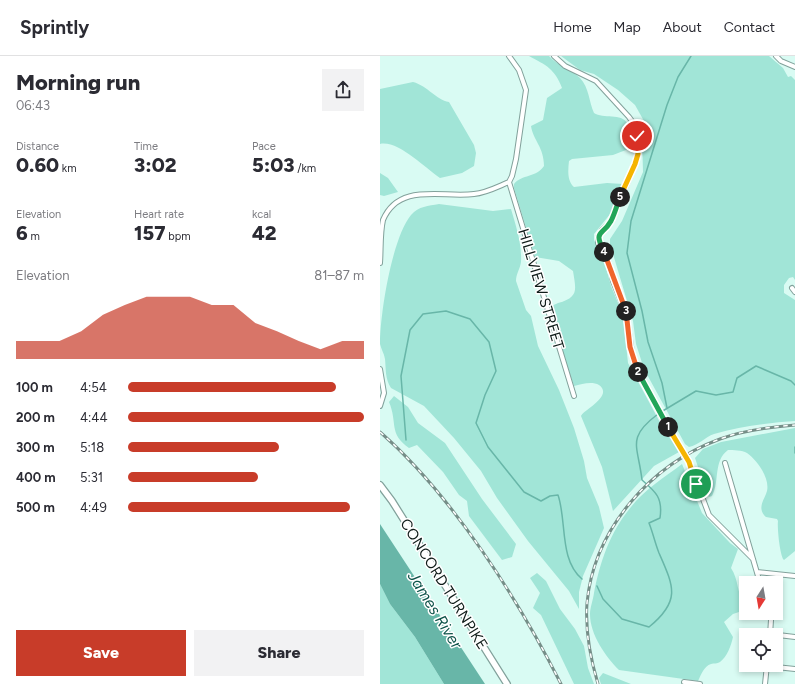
<!DOCTYPE html>
<meta charset="utf-8">
<style>
body{margin:0;font-family:Figtree,sans-serif;background:#f2f2f3;color:#2b2b33;height:100vh;display:flex;flex-direction:column;font-size:15px;white-space:nowrap}
*{box-sizing:border-box;margin:0}
p{font-size:13px;color:#7c7c81}
.icon{flex:none;width:22px;height:22px;fill:none;stroke:currentColor;stroke-width:2;stroke-linecap:round;stroke-linejoin:round}
.map{position:relative;flex:1;overflow:hidden}
.panel{display:flex;flex-direction:column;background:#fff;width:380px}
.panel>*{flex:none}
.needle{width:26px;rotate:191deg}
.buttons{position:absolute;left:359px;top:520px;display:grid;gap:8px}
.buttons a{display:grid;place-items:center;width:44px;height:44px;border-radius:0px;background:#fff;box-shadow:0 2px 6px #0003;font-size:20px}
.pin{position:absolute;display:grid;place-items:center;width:34px;height:34px;color:#fff;margin:-17px;border:2px solid #fff;border-radius:50%;box-shadow:0 1px 4px #0007}
.km{position:absolute;width:20px;height:20px;margin:-10px;border-radius:50%;background:#222;color:#fff;font-size:11px;line-height:20px;text-align:center}
.round{display:grid;place-items:center;flex:none;width:42px;height:42px;border-radius:0px;background:#f2f2f3}
.overview{display:flex;align-items:center;justify-content:space-between;height:68px;padding:0 16px}
h1{font-size:22px;font-weight:800;line-height:30px}
.stats{display:grid;grid-template-columns:repeat(3,1fr);gap:6px;height:68px;padding:4px 16px}
.stats div{display:grid;align-content:center}
.stats b{font-size:20px;font-weight:800}
.stats small{font-size:11px;font-weight:400}
.stats p{font-size:11px}
.chart{height:112px;padding:8px 16px}
.chart p{display:flex;justify-content:space-between}
.chart svg{width:100%;height:72px;margin-top:4px;fill:#c83c29;opacity:.7}
.action{display:flex;gap:8px;margin-top:auto;padding:8px 16px}
.action a{flex:1;height:46px;border-radius:0px;background:#c83c29;color:#fff;font-size:16px;font-weight:800;line-height:46px;text-align:center}
.action a+a{background:#f2f2f3;color:#2b2b33}
ul{padding:0 16px;list-style:none;font-size:13px}
li{display:grid;grid-template-columns:64px 48px 1fr;align-items:center;height:30px}
li i{height:10px;border-radius:5px;background:#c83c29}
header{display:flex;align-items:center;gap:24px;box-sizing:border-box;height:56px;padding:0 20px;background:#fff;border-bottom:1px solid #e1e1e2}
header strong{font-size:19px}
nav{display:flex;gap:22px;margin-inline-start:auto;font-size:14px}
main{display:flex;flex:1;min-height:0}
.map>svg:first-child{display:block}
.green{fill:#a1e5d7}
.water{fill:#68b6a8}
.lines{fill:none;stroke-linecap:round;stroke-linejoin:round}
.stream{stroke:#68b6a8;stroke-width:1.5}
.street-casing{stroke:#82a19b;stroke-width:6}
.secondary-casing{stroke:#82a19b;stroke-width:8}
.street{stroke:#fff;stroke-width:4}
.secondary{stroke:#fff;stroke-width:5.5}
.rail-casing{stroke:#768e88;stroke-width:3}
.rail{stroke:#fff;stroke-width:1.5;stroke-dasharray:4.5;stroke-linecap:butt}
.split-1-casing{stroke:#fff;stroke-width:8}
.split-2-casing{stroke:#fff;stroke-width:8}
.split-3-casing{stroke:#fff;stroke-width:8}
.split-4-casing{stroke:#fff;stroke-width:8}
.split-5-casing{stroke:#fff;stroke-width:8}
.split-6-casing{stroke:#fff;stroke-width:8}
.split-1{stroke:#f5b400;stroke-width:5}
.split-2{stroke:#22a559;stroke-width:5}
.split-3{stroke:#f0652b;stroke-width:5}
.split-4{stroke:#f0652b;stroke-width:5}
.split-5{stroke:#22a559;stroke-width:5}
.split-6{stroke:#f5b400;stroke-width:5}
.labels{text-anchor:middle;dominant-baseline:central;stroke-width:3;stroke-linejoin:round;paint-order:stroke}
.street-label{font-size:15px;fill:#0f1c19;stroke:#fff}
.water-label{font-size:16px;font-style:italic;fill:#0f544a;stroke:#fff}
</style>
<header>
<strong>Sprintly</strong>
<nav><a>Home</a><a>Map</a><a>About</a><a>Contact</a></nav>
</header>
<main>
<section class="panel">
<div class="overview"><div><h1>Morning run</h1><p>06:43</p></div><a class="round"><svg class="icon" aria-label="share" viewBox="0 0 24 24"><path d="M12 15V3M7 8l5-5 5 5M5 13v7h14v-7"/></svg></a></div>
<div class="stats">
<div><p>Distance</p><b>0.60<small> km</small></b></div>
<div><p>Time</p><b>3:02</b></div>
<div><p>Pace</p><b>5:03<small> /km</small></b></div>
</div>
<div class="stats">
<div><p>Elevation</p><b>6<small> m</small></b></div>
<div><p>Heart rate</p><b>157<small> bpm</small></b></div>
<div><p>kcal</p><b>42</b></div>
</div>
<div class="chart"><p><span>Elevation</span>81–87 m</p>
<svg viewBox="0 0 160 44" preserveAspectRatio="none"><path d="M0 44V33L10 33L20 33L30 27L40 17L50 11L60 6L70 6L80 6L90 11L100 11L110 22L120 27L130 33L140 38L150 33L160 33V44z"/></svg>
</div>
<ul>
<li><b>100 m</b>4:54<i style="width:88%"></i></li>
<li><b>200 m</b>4:44<i style="width:100%"></i></li>
<li><b>300 m</b>5:18<i style="width:64%"></i></li>
<li><b>400 m</b>5:31<i style="width:55%"></i></li>
<li><b>500 m</b>4:49<i style="width:94%"></i></li>
</ul>
<div class="action"><a>Save</a><a>Share</a></div>
</section>
<div class="map">
<svg width="415" height="628" viewBox="0 0 415 628">
<rect width="100%" height="100%" fill="#d9fbf3"/>
<path class="green" d="M 149,0 L 169,0 C 178,10 191,13 200,22 C 209,31 209,46 214,57 C 223,63 242,57 247,67 C 250,75 247,84 251,92 L 233,99 L 192,103 L 189,105 C 188,114 187,125 194,131 L 227,127 L 243,128 L 231,157 L 214,178 L 214,184 L 224,204 L 231,230 L 243,259 L 248,307 L 282,370 L 299,394 L 299,396 L 274,410 L 233,455 L 222,411 L 201,360 C 203,354 234,340 219,329 C 212,325 202,328 194,330 L 179,286 L 176,267 L 170,252 C 172,249 174,249 178,247 C 199,241 196,234 193,215 L 179,205 L 155,201 L 134,132 L 134,128 C 142,118 156,122 164,110 C 164,91 153,84 151,70 L 163,64 L 167,42 L 182,32 C 175,13 166,9 149,0 Z
M 181,0 L 389,0 L 403,12 L 408,21 L 411,20 L 415,24 L 415,224 L 413,221 L 409,222 L 404,229 L 404,237 L 415,244 L 415,365 C 388,367 360,370 334,378 C 325,381 319,389 309,391 L 305,388 L 264,313 L 256,288 L 253,265 L 230,188 L 230,183 L 242,165 L 263,116 L 262,82 L 264,65 L 255,49 L 238,34 L 214,18 L 200,14 Z
M 33,26 C 48,30 56,44 69,46 L 94,89 L 96,97 L 94,110 L 82,117 L 60,122 C 45,112 18,84 0,88 L 0,33 Z
M 0,117 L 8,122 L 18,136 L 4,140 L 0,139 Z
M 59,148 L 113,155 L 131,153 C 136,170 142,188 141,206 C 140,213 136,218 136,225 L 146,254 L 151,260 L 158,290 L 179,334 L 194,372 L 204,405 L 207,422 L 219,451 L 224,472 L 203,520 L 199,536 L 199,553 L 189,535 L 148,485 L 117,442 L 101,415 L 74,382 L 44,350 L 11,332 C 5,323 6,313 5,303 C 4,297 1,293 0,288 C 0,258 12,182 31,159 C 39,150 48,150 59,148 Z
M 14,340 L 28,351 L 38,367 L 65,387 L 102,443 L 136,488 L 132,501 L 122,504 L 89,460 L 87,445 L 79,439 L 63,416 L 37,389 L 29,392 C 8,377 18,367 9,346 Z
M 415,372 L 415,495 L 404,504 C 400,501 397,471 398,465 L 397,463 L 386,461 C 376,452 385,443 387,435 C 390,422 377,404 367,397 C 362,394 353,394 348,394 C 333,405 340,425 332,440 L 329,441 L 326,435 L 315,402 L 323,393 L 341,386 Z
M 302,408 L 322,457 L 350,487 L 358,493 L 351,512 C 359,524 356,535 365,550 L 362,555 L 353,558 L 344,566 L 353,581 C 351,590 347,601 340,606 C 337,608 334,607 331,608 C 324,610 321,619 318,625 L 239,614 C 226,601 210,579 210,558 C 210,552 213,544 214,537 C 220,506 230,476 251,451 C 264,434 285,421 302,408 Z
M 157,517 L 166,525 L 180,553 L 195,573 L 204,590 L 208,612 L 214,628 L 194,628 L 161,559 L 153,552 L 160,537 L 150,522 Z
M 0,528 L 10,548 L 35,581 L 64,628 L 0,628 Z
M 223,617 L 251,628 L 221,628 L 219,622 Z"/>
<path class="water" d="M 0,468 L 105,628 L 64,628 L 35,581 L 10,548 L 0,528 Z"/>
<g class="lines">
<path class="stream" d="M 287,352 L 282,327 L 268,286 L 262,255 L 247,197 L 251,165 L 287,49 L 298,21 L 311,0
M 281,356 L 316,335 L 336,339 L 353,336 L 357,322 L 376,310 L 411,325 L 415,329
M 26,384 L 21,320 L 30,274 L 43,258 L 66,255 L 90,263 L 109,286 L 116,315 L 105,339 L 96,367 L 108,391 L 144,436 L 161,445 L 170,440 L 178,439 C 187,465 179,504 202,523
M 415,391 L 415,397
M 217,530 L 223,543 L 242,563 L 269,571 C 301,545 294,531 279,497 C 275,487 273,477 269,467 L 280,462 C 283,442 276,436 262,424 C 258,389 246,382 278,358"/>
<defs>
<path id="street" d="M 174,0 L 185,10 L 216,25 L 249,61 L 254,68 L 257,80 L 258,98 L 255,108 L 231,166 L 222,174 L 218,181 L 218,187 L 229,207 L 233,225 L 246,257 L 253,303 L 281,360 L 309,406 L 329,459 L 373,503
M 396,0 L 401,5 L 415,11
M 129,126 L 194,340
M 129,126 L 132,120 L 136,103 L 146,34 L 139,14 L 129,0
M 0,207 C 1,194 0,177 3,164 C 19,126 62,142 94,138 C 106,137 117,131 129,126
M 412,232 L 415,236
M 0,313 L 4,337 L 0,350
M 345,407 L 380,527
M 377,516 L 415,520
M 389,557 L 391,564 L 390,579
M 390,578 L 415,581
M 387,610 L 415,613
M 304,626 L 320,628
M 385,628 L 387,609"/>
<path id="secondary" d="M 0,429 L 12,445 L 127,628"/>
</defs>
<use href="#street" class="street-casing"/>
<use href="#secondary" class="secondary-casing"/>
<use href="#street" class="street"/>
<use href="#secondary" class="secondary"/>
<defs>
<path id="rail" d="M 0,376 C 72,439 138,543 181,628
M 218,628 C 210,601 205,575 207,547 C 214,472 272,408 340,383 C 364,374 390,371 415,369"/>
</defs>
<use href="#rail" class="rail-casing"/>
<use href="#rail" class="rail"/>
</g>
<g class="lines">
<defs>
<path id="split-1" d="M 288,371 L 309,406 L 316,428"/>
<path id="split-2" d="M 258,316 L 288,371"/>
<path id="split-3" d="M 246,255 L 250,291 L 258,316"/>
<path id="split-4" d="M 224,196 L 246,255"/>
<path id="split-5" d="M 224,196 C 213,173 222,181 231,165 C 235,157 237,149 240,141"/>
<path id="split-6" d="M 240,141 L 255,108 L 258,98 L 257,80"/>
</defs>
<use href="#split-1" class="split-1-casing"/>
<use href="#split-2" class="split-2-casing"/>
<use href="#split-3" class="split-3-casing"/>
<use href="#split-4" class="split-4-casing"/>
<use href="#split-5" class="split-5-casing"/>
<use href="#split-6" class="split-6-casing"/>
<use href="#split-1" class="split-1"/>
<use href="#split-2" class="split-2"/>
<use href="#split-3" class="split-3"/>
<use href="#split-4" class="split-4"/>
<use href="#split-5" class="split-5"/>
<use href="#split-6" class="split-6"/>
</g>
<g class="labels">
<g class="street-label">
<text transform="translate(161 233) rotate(73)">HILLVIEW STREET</text>
<text transform="translate(64 528) rotate(58)">CONCORD TURNPIKE</text>
</g>
<g class="water-label">
<text transform="translate(55 554) rotate(58)">James River</text>
</g>
</g>
</svg>
<div class="buttons">
<a><svg class="needle" viewBox="-14 -14 28 28"><path d="M0-13l5 13h-10z" fill="#e53935"/><path d="M0 13l5-13h-10z" fill="#7c7c81"/></svg></a>
<a><svg class="icon" aria-label="locate" viewBox="0 0 24 24"><circle cx="12" cy="12" r="6"/><path d="M12 2v4M12 18v4M2 12h4M18 12h4"/></svg></a>
</div>
<div class="pin" style="left:316px;top:428px;background:#1e9e55"><svg class="icon" aria-label="arrive" viewBox="0 0 24 24"><path d="M6 21V4h12l-3 4 3 4H6"/></svg></div>
<div class="pin" style="left:257px;top:80px;background:#d93025"><svg class="icon" aria-label="check" viewBox="0 0 24 24"><path d="M5 12l5 5 9-10"/></svg></div>
<b class="km" style="left:288px;top:371px">1</b>
<b class="km" style="left:258px;top:316px">2</b>
<b class="km" style="left:246px;top:255px">3</b>
<b class="km" style="left:224px;top:196px">4</b>
<b class="km" style="left:240px;top:141px">5</b>
</div>
</main>
